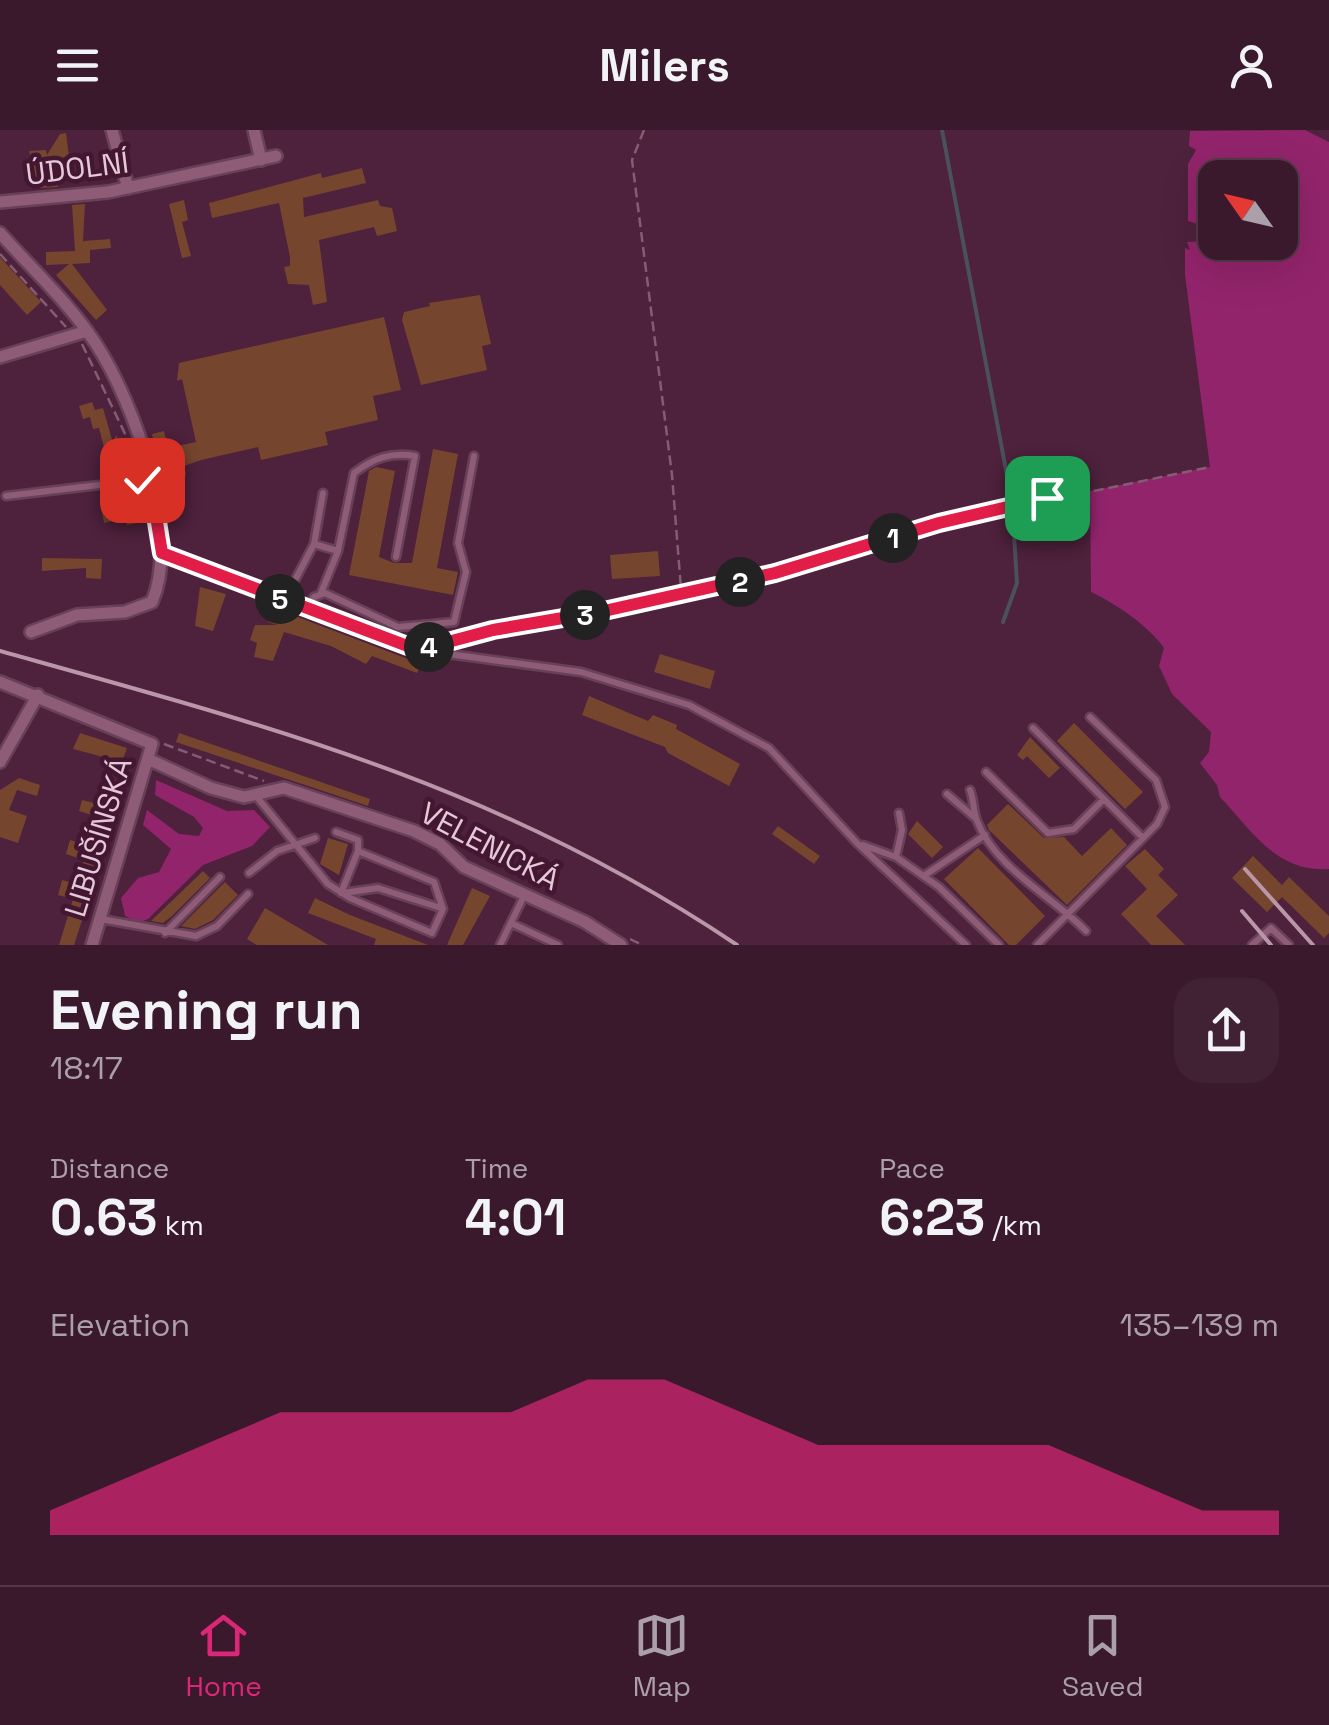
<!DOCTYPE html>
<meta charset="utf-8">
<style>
body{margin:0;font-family:"Space Grotesk",sans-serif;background:#412235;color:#f1f3f6;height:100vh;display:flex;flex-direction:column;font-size:38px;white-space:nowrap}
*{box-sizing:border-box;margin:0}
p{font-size:32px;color:#aba0aa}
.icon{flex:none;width:55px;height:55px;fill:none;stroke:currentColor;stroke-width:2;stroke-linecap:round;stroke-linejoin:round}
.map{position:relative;height:815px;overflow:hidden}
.sheet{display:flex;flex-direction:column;background:#3a192d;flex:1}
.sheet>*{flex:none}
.needle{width:65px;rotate:304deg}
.fabs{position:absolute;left:1198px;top:30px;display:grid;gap:20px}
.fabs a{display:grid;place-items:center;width:100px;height:100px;border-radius:20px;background:#3a192d;box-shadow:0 10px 40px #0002,0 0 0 2px #543849;font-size:50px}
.pin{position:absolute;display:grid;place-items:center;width:85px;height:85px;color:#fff;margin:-42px;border-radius:20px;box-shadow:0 5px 15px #0006}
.km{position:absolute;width:50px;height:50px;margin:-25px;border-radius:50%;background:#222;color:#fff;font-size:28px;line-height:50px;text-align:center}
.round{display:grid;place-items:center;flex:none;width:105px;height:105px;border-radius:30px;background:#412235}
.head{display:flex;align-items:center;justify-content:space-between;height:170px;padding:0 50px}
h1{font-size:55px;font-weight:600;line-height:75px}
.stats{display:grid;grid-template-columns:repeat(3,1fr);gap:15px;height:170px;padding:10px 50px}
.stats div{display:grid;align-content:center}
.stats b{font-size:50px;font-weight:600}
.stats small{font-size:28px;font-weight:400}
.stats p{font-size:28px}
.chart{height:280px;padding:20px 50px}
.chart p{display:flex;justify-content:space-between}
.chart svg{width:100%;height:180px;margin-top:10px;fill:#db2777;opacity:.7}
header{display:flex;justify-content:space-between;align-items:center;height:130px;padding:0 50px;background:#3a192d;font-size:45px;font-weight:600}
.dock{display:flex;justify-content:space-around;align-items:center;height:140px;border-top:2px solid #543849;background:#3a192d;font-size:28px;color:#aba0aa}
.dock a{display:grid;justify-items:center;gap:5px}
.dock .active{color:#db2777}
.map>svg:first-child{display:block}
.green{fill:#92246b;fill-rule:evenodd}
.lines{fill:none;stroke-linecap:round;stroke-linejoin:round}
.stream{stroke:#49515b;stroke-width:4}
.building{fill:#76452e}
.lane-casing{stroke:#684159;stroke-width:11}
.street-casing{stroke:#684159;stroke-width:16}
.path{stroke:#845d74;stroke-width:2.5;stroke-dasharray:10 5;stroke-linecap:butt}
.lane{stroke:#8f5c78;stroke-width:6}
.street{stroke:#8f5c78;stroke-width:11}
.rail{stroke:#b997a9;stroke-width:4}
.route-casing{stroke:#fff;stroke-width:20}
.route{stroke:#e11d48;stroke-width:12}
.labels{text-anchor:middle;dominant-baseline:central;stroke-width:9;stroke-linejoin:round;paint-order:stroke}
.street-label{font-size:30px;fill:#e6c9d8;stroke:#431731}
</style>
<header><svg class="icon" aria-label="menu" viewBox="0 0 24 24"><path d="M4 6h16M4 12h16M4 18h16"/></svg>Milers<svg class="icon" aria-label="person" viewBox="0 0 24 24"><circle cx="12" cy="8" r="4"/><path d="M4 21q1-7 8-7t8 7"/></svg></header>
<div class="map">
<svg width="1329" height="815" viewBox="0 0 1329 815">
<rect width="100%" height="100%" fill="#4e213c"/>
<path class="green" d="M 1305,0 L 1329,12 L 1329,739 C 1277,743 1253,702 1220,667 L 1217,655 L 1200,633 L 1209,622 L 1211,602 L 1172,564 L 1159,536 L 1164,518 C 1150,497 1115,473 1091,462 L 1090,361 L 1210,337 L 1185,145 L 1185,118 L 1190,120 L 1187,112 L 1207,111 L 1207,97 L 1188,91 L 1188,34 L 1196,20 L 1189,16 L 1190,1 ZM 1215,48 L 1280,48 L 1280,112 L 1215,112 Z
M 156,650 L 227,681 L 254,680 L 270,697 L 252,716 L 203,735 L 148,789 L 138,793 L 125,786 L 121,768 L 138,748 L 159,742 L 171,719 L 143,695 L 147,680 L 179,704 L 199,706 L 203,698 L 194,687 L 155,665 Z"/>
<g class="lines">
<path class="stream" d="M 942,0 L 1012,372 L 1017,453 L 1003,492"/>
</g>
<path class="building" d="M 66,3 L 69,27 L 57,28 L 58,57 L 39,58 L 29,21 L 46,20 L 47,25 L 60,4 Z
M 362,38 L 366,53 L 303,68 L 304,87 L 378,70 L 380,76 L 392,78 L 397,101 L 377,106 L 374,97 L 319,110 L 327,172 L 313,175 L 309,155 L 288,154 L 284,137 L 290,136 L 290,127 L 279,73 L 212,88 L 209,73 L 321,43 L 322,48 Z
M 184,70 L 188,90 L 182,92 L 191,126 L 182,128 L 169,74 Z
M 85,74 L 83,111 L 110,109 L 111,118 L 90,120 L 90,133 L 72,134 L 107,180 L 96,190 L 56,145 L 69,134 L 46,135 L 46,122 L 75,121 L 72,75 Z
M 0,127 L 41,172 L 27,185 L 0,155 Z
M 480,165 L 491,214 L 482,216 L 487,240 L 421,255 L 402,190 L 404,182 L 430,176 L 429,173 Z
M 384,187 L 401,260 L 373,266 L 378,290 L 325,302 L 328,315 L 261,330 L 258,317 L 201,330 L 184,336 L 186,345 L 167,349 L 166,340 L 160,342 L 152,304 L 164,301 L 168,318 L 196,312 L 182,249 L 177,251 L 179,233 Z
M 92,272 L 95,280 L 103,278 L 113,313 L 116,305 L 128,332 L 130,342 L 122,345 L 107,329 L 99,298 L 93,299 L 90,287 L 83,289 L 79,276 Z
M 433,319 L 458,324 L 437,438 L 458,442 L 453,465 L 349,445 L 369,341 L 376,337 L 395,341 L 379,427 L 394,433 L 412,433 Z
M 139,368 L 143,392 L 127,395 L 126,388 L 104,393 L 101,377 Z
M 658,421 L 660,446 L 612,449 L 610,425 Z
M 42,428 L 102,429 L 101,449 L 86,448 L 86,438 L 42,441 Z
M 200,457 L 226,464 L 213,501 L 195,496 Z
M 274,478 L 421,534 L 417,543 L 372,526 L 366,534 L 331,516 L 284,502 L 273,531 L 254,527 L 257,513 L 250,510 L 255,495 L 277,495 L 268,492 Z
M 660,524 L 715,541 L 710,559 L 654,542 Z
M 589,566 L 648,591 L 653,585 L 677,595 L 676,599 L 740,634 L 729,656 L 668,623 L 665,617 L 582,585 Z
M 1074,593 L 1143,662 L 1125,679 L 1057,611 Z
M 80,603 L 127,618 L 122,632 L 73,619 Z
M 179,603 L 370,669 L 368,676 L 176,612 Z
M 1030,607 L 1060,638 L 1049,648 L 1027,626 L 1023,630 L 1017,625 Z
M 19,648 L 40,655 L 37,666 L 17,660 L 9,680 L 27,686 L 18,713 L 0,707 L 0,660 Z
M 110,648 L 127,653 L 124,661 L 74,815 L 59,815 L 73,769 L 58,765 L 62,750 L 77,754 L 84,730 L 66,724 L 70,710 L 86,715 L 95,686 L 79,681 L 82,670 L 102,675 Z
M 1008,674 L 1044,708 L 1064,707 L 1082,726 L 1111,698 L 1127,715 L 1067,775 L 989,700 L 987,695 Z
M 917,691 L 943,717 L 932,728 L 908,704 Z
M 778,696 L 820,726 L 814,734 L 772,704 Z
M 328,708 L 348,714 L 339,745 L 320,734 Z
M 978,718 L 1045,786 L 1016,815 L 1009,815 L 944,749 Z
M 1145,719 L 1164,739 L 1158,745 L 1178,765 L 1156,786 L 1185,815 L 1151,815 L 1121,784 L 1147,759 L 1125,736 Z
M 1253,726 L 1282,755 L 1289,747 L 1329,786 L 1329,803 L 1324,808 L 1282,767 L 1267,782 L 1232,748 Z
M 203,741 L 210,748 L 172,786 L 163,793 L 151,791 Z
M 225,752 L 238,765 L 213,790 L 195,799 L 181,796 Z
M 472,758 L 490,766 L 463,815 L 447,815 Z
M 315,768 L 350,785 L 428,815 L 374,815 L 376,809 L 308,783 Z
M 265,778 L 328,815 L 257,815 L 247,809 Z"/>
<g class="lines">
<defs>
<path id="lane" d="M 6,366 L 150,349
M 314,414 L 338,421
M 294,452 L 314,414 L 323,363
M 321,463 L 338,421 L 354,343 C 374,328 390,322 415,326 L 396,427
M 306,478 L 314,467 L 325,463 L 398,497 L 454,492 L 466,442 L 458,413 L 474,326
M 424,518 L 493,500 L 681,466
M 419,520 L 581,542 L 689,575 L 769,618 L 857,713 L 966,815
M 1033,598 L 1143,708
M 986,642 L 1048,703 L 1074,699 L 1104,669
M 970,660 C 974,670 973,681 977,691 C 996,739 1052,766 1086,801
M 947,664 L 974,687
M 256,666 L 328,754 L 350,768 L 432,803 L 443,779 L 434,752 L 358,721 L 341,763
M 336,702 L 358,710 L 358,721
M 863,715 L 896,727 L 902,700 L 899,683
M 896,727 L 939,757 L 999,815
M 249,743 L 277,721 L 315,708
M 925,745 L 985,705
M 343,763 L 378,758 L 441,778
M 101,789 L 196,806 L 217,796 L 248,764
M 511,793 L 558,815
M 165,803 L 220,747
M 500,815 L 524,766
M 1037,815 L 1157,694 L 1165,677 L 1156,650 L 1090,587
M 1252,815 L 1271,798 L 1289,815"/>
<path id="street" d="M 112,0 L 128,58
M 254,0 L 261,30
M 0,72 L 108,62 L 276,26
M 0,103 C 32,139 70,174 96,214 C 135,274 181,404 152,472 L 125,482 L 77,485 L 31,502
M 0,227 L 87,201
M 162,423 L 418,520
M 0,552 L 152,614 L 92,815
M 148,629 L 211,658 L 244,667 L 284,658 L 414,701 L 440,714 L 464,737 L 585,792 L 621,815
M 0,632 L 38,565"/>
</defs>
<use href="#lane" class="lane-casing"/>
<use href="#street" class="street-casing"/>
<path class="path" d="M 644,0 L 632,30 L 672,345 L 681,459
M 0,124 L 66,197
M 82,214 L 128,310
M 687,464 L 847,423 L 939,393 L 1210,337
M 164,614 L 264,651
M 630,809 L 642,815"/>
<use href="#lane" class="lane"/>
<use href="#street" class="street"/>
<path class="rail" d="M 0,521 C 269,596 501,656 737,815
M 1245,739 L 1313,815
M 1242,781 L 1271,815"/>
</g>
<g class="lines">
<defs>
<path id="route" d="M 142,350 L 150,349 L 162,423 L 418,520 L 493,500 L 604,481 L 775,443 L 939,393 L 1047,368"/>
</defs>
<use href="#route" class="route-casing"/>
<use href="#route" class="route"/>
</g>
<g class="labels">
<g class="street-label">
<text transform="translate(77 38) rotate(-7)">ÚDOLNÍ</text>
<text transform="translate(98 707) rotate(-73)">LIBUŠÍNSKÁ</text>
<text transform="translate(490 716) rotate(28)">VELENICKÁ</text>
</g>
</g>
</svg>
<div class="fabs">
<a><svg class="needle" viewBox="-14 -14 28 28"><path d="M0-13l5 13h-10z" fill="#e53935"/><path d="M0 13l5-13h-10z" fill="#aba0aa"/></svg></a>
</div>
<div class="pin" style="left:1047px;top:368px;background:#1e9e55"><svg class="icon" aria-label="arrive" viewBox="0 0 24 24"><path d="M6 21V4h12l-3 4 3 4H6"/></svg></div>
<div class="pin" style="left:142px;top:350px;background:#d93025"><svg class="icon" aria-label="check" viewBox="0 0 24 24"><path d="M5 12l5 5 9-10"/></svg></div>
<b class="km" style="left:893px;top:408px">1</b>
<b class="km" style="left:740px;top:452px">2</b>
<b class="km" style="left:585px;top:485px">3</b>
<b class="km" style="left:429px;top:517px">4</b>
<b class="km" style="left:280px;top:469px">5</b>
</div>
<section class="sheet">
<div class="head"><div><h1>Evening run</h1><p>18:17</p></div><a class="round"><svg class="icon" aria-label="share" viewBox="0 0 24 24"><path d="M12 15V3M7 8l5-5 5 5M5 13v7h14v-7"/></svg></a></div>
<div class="stats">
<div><p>Distance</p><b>0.63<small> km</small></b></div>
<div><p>Time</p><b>4:01</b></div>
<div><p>Pace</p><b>6:23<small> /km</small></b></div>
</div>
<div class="chart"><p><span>Elevation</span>135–139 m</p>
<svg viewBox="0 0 160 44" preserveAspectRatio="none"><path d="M0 44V38L10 30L20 22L30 14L40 14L50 14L60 14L70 6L80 6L90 14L100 22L110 22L120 22L130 22L140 30L150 38L160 38V44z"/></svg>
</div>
</section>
<nav class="dock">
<a class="active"><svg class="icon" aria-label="home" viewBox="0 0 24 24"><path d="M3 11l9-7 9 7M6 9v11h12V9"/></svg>Home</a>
<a><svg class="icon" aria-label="map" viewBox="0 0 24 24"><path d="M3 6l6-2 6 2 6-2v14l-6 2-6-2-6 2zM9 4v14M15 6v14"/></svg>Map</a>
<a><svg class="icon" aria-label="saved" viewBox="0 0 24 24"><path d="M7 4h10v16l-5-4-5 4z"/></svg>Saved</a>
</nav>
